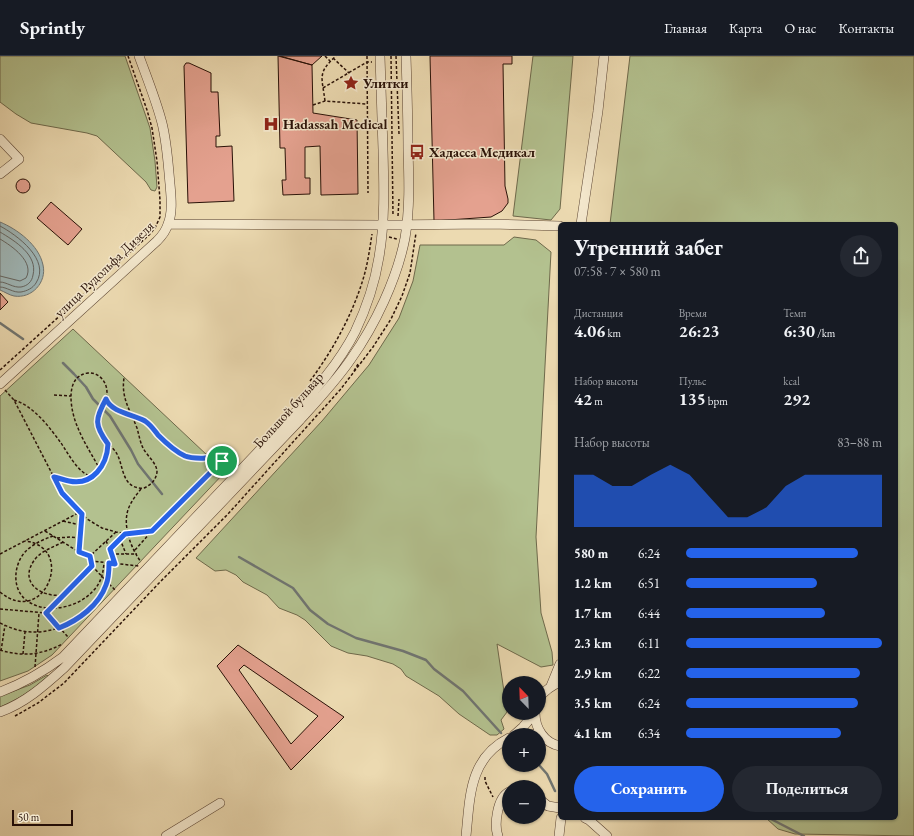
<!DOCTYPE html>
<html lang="ru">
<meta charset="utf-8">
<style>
body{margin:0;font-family:"EB Garamond",serif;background:#242831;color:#f1f3f6;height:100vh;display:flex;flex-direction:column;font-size:15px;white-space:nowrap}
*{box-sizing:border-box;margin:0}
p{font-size:13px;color:#9ea1a6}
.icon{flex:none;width:22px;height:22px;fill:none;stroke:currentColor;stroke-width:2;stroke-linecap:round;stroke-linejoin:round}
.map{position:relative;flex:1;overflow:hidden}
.details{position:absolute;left:558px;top:166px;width:340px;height:598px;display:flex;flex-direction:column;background:#171b24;border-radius:6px;box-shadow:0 1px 3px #0004}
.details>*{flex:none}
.needle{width:26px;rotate:337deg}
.buttons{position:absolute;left:502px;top:620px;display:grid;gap:8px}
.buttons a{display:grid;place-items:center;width:44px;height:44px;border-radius:50%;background:#171b24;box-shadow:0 1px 3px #0004;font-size:20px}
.scale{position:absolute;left:12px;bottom:10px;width:61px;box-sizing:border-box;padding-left:4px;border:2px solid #291107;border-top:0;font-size:11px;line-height:14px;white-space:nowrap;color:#291107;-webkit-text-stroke:3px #f3e7cc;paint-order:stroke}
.pin{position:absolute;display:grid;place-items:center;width:34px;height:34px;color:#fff;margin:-17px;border:2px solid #fff;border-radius:50%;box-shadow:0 1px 4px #0007}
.round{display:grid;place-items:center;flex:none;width:42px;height:42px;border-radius:21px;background:#242831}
.overview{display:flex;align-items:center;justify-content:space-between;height:68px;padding:0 16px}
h1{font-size:22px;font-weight:700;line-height:30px}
.stats{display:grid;grid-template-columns:repeat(3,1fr);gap:6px;height:68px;padding:4px 16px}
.stats div{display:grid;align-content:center}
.stats b{font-size:17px;font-weight:700}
.stats small{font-size:11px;font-weight:400}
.stats p{font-size:11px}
.chart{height:112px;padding:8px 16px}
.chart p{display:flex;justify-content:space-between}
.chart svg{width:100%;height:72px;margin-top:4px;fill:#2563eb;opacity:.7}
.cta{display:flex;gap:8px;margin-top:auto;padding:8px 16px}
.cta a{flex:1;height:46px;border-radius:24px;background:#2563eb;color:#fff;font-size:16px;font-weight:700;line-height:46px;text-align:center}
.cta a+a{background:#242831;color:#f1f3f6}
ul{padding:0 16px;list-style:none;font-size:13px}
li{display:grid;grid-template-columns:64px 48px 1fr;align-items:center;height:30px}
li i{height:10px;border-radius:5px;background:#2563eb}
header{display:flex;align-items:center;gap:24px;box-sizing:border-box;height:56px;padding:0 20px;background:#171b24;border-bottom:1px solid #363941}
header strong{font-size:19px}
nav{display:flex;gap:22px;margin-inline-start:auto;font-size:14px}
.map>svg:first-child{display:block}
.green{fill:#b3c18f;stroke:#6e694b}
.water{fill:#9fb7b8;stroke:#707571}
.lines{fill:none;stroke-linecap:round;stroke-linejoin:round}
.shore{stroke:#646460;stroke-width:1}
.stream{stroke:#707571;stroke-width:2.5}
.building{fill:#e4a18f;stroke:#291107;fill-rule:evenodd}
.minor-casing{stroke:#5a4332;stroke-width:10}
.path{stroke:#291107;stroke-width:1.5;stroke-dasharray:3 2;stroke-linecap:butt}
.minor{stroke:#f3e7cc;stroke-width:9}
.route-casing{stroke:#fff;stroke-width:8}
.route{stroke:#2563eb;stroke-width:5}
.labels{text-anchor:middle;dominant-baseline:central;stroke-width:3;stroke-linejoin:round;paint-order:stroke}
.poi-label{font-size:14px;font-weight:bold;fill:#291107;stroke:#f3e7cc;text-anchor:start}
.street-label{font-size:14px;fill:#291107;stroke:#f3e7cc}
</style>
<header>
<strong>Sprintly</strong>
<nav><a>Главная</a><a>Карта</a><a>О нас</a><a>Контакты</a></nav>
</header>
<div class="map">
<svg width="914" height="780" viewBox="0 0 914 780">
<rect width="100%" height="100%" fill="#ecdab1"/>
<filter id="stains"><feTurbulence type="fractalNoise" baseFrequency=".005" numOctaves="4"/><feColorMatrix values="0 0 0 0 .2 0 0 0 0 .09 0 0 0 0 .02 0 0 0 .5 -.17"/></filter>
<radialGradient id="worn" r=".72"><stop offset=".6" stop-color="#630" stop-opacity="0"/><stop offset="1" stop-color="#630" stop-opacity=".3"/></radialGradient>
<path class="green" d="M 0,0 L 125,0 L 150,72 L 155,105 L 157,131 L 155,135 L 151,134 L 146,126 L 97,80 L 87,77 L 31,67 L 16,58 L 0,46 Z
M 533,0 L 573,0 L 560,153 L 551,164 L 513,160 Z
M 630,0 L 914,0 L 914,780 L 795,778 L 778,773 L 766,762 L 896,762 L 896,168 L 610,168 Z
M 514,181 L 536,184 L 551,196 L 536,481 L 541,557 L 552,596 L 553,609 L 541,611 L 497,588 L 507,656 L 501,664 L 504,673 L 497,679 L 490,679 L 459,658 L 439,640 L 406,620 L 401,613 L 393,608 L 367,600 L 348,597 L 331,590 L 305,564 L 297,559 L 279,552 L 267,539 L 243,526 L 236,519 L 226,514 L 215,515 L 196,502 L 322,365 L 369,309 L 399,262 L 413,225 L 420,189 L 504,189 Z
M 73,273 L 225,416 L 52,599 L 28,615 L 0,625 L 0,340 Z
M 47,619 L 48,620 C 33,634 19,643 0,651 L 0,640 L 30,629 Z"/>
<path class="water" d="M 0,166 C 17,173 39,189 43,209 C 47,226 32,243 14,240 C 9,239 5,236 0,234 Z"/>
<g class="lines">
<path class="shore" d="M 0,170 C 17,179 51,204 36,227 C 33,232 27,235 21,236 C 13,237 7,231 0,231
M 0,176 C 15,185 38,199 33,219 C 32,226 27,230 21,231 C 13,232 7,226 0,226
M 0,183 C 12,190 35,206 26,222 L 20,225 L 0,220"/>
<path class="stream" d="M 0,267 L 23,283
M 63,307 L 74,318 L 86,331 L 93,343 L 110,360 L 131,394 L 138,408 L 162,438
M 239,501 L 293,532 L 310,554 L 328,568 L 356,582 L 403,595 L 426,604 L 434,613 L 463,635 L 501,677
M 539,709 L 547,718 L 555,735
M 769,762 L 804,780"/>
</g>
<path class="building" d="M 278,0 L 312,9 L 313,57 L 357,64 L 358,138 L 321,139 L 320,90 L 305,91 L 305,122 L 310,122 L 310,138 L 283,139 L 282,124 L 286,124 L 285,92 L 280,92 Z
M 280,0 L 322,0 L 312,9 Z
M 430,0 L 512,0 L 512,8 L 503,8 L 505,130 L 508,143 L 508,147 L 502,155 L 491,161 L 434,165 Z
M 186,7 L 189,7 L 211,17 L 211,36 L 218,36 L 220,80 L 216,80 L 216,91 L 232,90 L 234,145 L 188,147 L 184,10 Z
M16 130a7 7 0 1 1 14 0a7 7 0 1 1-14 0Z
M 51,146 L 82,173 L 68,189 L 37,162 Z
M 0,237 L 8,246 L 0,254 Z
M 238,589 L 344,661 L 291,714 L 217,610 ZM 244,609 L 318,660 L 291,688 L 239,614 Z"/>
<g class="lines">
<defs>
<path id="minor" d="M 0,83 L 19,103 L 0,118
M 168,168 L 382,169 L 490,168 L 560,170
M 581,168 L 598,55 L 604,0
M 0,328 L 157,185 C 162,180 166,175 168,168 C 173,156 171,140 170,128 C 168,107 167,87 162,67 C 156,44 147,22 139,0
M 551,630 L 560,608
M 0,636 C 24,627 43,616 63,601 L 293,359 C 316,333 339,307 355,276 C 366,253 375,226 379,201 C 385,166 384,130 383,94 C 382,63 381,31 380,0
M 539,642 C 545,634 551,630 560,626
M 0,656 C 25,647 44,630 64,612 L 300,364 C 318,344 336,325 351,303 C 375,269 397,223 405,182 C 410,153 409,123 408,94 C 408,63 407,31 406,0
M 535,657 C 535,672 544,687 560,690
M 514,679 L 523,671 L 534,658
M 515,679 L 525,678 L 538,679
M 539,743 L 548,750 L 560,752
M 585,762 L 589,764 L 607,780
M 166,780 L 220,747
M 466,780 C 470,741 469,702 509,682
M 498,780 C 494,769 497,742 509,736
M 559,780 L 561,762"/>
</defs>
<use href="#minor" class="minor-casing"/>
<path class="path" d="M 325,0 L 330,5
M 367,0 L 368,137
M 391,0 L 393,160
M 396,0 L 399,78
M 333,2 L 349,17
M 323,32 L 367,6 L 372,6
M 325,45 C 322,21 317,17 336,0
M 313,49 L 325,45 L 366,48
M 398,160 L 399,143
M 389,181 L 397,183
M 0,314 L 149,179 L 155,172 L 160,161 L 160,144 L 157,105 L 152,72 L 147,54 L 128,0
M 354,315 L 358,308
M 310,325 C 333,294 353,258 364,220 C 368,206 370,191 372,178
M 5,334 L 14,344 L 62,437 L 87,463 L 102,472 L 116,476 L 128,478 L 152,475 L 222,405
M 54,339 L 71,340
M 106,343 C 113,358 135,357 147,367 C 159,376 171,396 186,401 C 196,404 207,400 217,403 C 222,404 228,409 233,412
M 14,344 C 34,350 50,372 61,387 C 68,397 79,419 92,420 L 99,414 L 98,410 C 91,397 83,385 78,372 C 71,357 63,320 88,317 C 101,316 110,330 106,342 C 103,352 96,360 98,371 C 99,382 112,389 117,398 C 122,407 122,421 130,428 C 133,431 140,433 144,432 C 151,429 156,424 157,416 C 157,407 147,400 143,392 C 140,386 139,379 137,372 C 130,354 121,342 124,322
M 100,413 C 106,405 108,398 108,388
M 54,421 C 68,425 78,428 92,420
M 141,433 C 137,438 133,443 130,449 C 121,466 130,491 141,506
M 63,465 L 80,469
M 45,475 L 79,496 L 90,500
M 116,476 L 90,500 L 91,505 L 139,510
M 125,479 L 110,493 L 112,498 L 137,498
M 53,480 C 44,483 33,488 26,495 C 14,507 11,532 26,544 C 45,559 78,552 93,535 C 101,527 103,518 104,507
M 57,482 L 70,481 L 80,482
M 120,483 L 126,498
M 106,485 L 110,493
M 63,486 C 54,491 43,494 36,502 C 17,525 40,542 63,539
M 135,494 L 152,475
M 79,496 L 82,458
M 0,498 L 80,456
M 112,498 L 115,507
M 91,505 L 92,510 L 115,534
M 0,536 C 44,573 77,491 25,485
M 0,553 L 46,557 L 69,582
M 46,557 L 92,510
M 0,567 C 10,572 21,576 32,576 C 62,577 96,557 106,529 C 109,522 109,515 109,507
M 0,594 C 22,601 42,599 62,588
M 1,595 L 5,569
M 23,598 L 25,576
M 35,611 L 39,557
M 15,660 L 38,647 L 64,627 L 160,526 L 228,458 L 340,334 L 373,291 L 391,263 L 402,240 L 410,217 L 416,177
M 485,721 L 485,725 L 493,741"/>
<use href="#minor" class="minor"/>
</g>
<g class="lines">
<defs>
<path id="route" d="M 106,343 C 112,357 133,358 145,365 C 151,369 154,374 158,379 C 165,386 176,396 185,400 C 197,405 211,399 222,405 L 152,475 L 125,478 L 110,493 L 115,508 L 109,507 C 109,515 109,522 106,529 C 99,549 79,564 59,572 L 46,557 L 92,510 L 90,500 L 79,496 L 82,458 L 62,437 L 54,421 C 59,422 64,424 69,425 C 93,430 107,409 108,388 C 94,369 95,363 106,343 Z"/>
</defs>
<use href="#route" class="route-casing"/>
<use href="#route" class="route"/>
</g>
<defs>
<symbol id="sight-bare" viewBox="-9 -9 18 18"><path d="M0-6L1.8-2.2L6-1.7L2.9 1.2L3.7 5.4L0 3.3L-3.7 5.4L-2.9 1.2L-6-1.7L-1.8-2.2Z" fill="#8f2418" stroke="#f3e7cc" stroke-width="2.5" paint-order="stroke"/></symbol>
<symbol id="hospital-bare" viewBox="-9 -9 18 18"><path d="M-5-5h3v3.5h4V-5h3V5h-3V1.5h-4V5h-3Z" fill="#8f2418" stroke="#f3e7cc" stroke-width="2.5" paint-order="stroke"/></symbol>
<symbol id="bus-bare" viewBox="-9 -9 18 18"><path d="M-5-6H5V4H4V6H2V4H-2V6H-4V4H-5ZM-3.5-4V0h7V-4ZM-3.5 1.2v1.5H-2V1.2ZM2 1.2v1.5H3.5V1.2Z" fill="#8f2418" stroke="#f3e7cc" stroke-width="2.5" paint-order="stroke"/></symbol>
</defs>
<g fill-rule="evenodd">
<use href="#sight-bare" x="340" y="16" width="22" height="22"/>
<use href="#hospital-bare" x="260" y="57" width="22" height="22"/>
<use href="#bus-bare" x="406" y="85" width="22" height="22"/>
</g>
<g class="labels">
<g class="poi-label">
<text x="363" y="27">Улитки</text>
<text x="283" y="68">Hadassah Medical</text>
<text x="429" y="96">Хадасса Медикал</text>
</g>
<g class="street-label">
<text transform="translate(104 213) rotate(-44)">улица Рудольфа Дизеля</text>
<text transform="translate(288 354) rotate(-48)">Большой бульвар</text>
</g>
</g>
<rect width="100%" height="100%" filter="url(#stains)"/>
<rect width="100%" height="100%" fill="url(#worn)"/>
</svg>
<div class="buttons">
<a><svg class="needle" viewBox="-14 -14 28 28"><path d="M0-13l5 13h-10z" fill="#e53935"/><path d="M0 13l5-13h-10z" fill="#9ea1a6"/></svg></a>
<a>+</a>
<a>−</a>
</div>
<div class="scale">50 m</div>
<div class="pin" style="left:222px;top:405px;background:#1e9e55"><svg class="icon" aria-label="arrive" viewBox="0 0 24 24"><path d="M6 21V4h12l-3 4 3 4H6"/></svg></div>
<section class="details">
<div class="overview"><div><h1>Утренний забег</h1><p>07:58 · 7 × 580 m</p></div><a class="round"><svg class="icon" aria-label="share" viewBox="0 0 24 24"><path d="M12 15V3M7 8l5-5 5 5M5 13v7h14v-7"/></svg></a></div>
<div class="stats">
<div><p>Дистанция</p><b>4.06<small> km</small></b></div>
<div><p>Время</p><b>26:23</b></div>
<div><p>Темп</p><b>6:30<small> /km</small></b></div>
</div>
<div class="stats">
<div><p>Набор высоты</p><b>42<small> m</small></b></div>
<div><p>Пульс</p><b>135<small> bpm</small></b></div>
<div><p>kcal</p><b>292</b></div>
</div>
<div class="chart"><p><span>Набор высоты</span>83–88 m</p>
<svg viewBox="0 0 160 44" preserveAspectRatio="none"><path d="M0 44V12L10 12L20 19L30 19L40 12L50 6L60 12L70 25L80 38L90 38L100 32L110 19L120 12L130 12L140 12L150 12L160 12V44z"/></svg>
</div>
<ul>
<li><b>580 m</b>6:24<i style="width:88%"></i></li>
<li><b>1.2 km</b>6:51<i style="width:67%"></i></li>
<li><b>1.7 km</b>6:44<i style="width:71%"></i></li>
<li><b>2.3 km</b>6:11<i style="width:100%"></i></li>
<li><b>2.9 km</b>6:22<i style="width:89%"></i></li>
<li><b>3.5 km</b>6:24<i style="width:88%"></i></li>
<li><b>4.1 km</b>6:34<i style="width:79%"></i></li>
</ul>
<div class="cta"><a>Сохранить</a><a>Поделиться</a></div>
</section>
</div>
